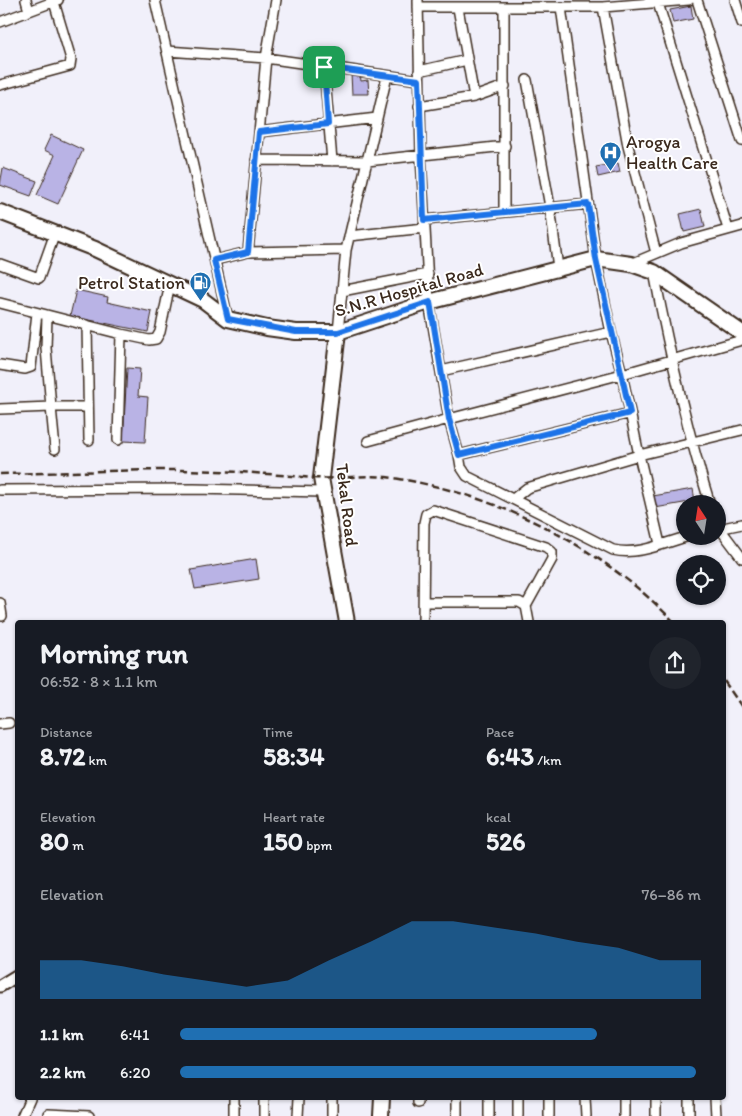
<!DOCTYPE html>
<meta charset="utf-8">
<style>
body{margin:0;font-family:Itim,sans-serif;background:#20242c;color:#f1f3f6;height:100vh;display:flex;flex-direction:column;font-size:19px;white-space:nowrap}
*{box-sizing:border-box;margin:0}
p{font-size:16px;color:#9ea1a6}
.icon{flex:none;width:28px;height:28px;fill:none;stroke:currentColor;stroke-width:2;stroke-linecap:round;stroke-linejoin:round}
.map{position:relative;flex:1;overflow:hidden}
.panel{position:absolute;left:15px;top:620px;width:711px;height:480px;display:flex;flex-direction:column;background:#171b24;border-radius:5px;box-shadow:0 1px 4px #0004}
.panel>*{flex:none}
.needle{width:32px;rotate:348deg}
.buttons{position:absolute;left:676px;top:495px;display:grid;gap:10px}
.buttons a{display:grid;place-items:center;width:50px;height:50px;border-radius:50%;background:#171b24;box-shadow:0 1px 4px #0004;font-size:25px}
.pin{position:absolute;display:grid;place-items:center;width:42px;height:42px;color:#fff;margin:-21px;border-radius:10px;box-shadow:0 2px 8px #0006}
.round{display:grid;place-items:center;flex:none;width:52px;height:52px;border-radius:26px;background:#20242c}
.overview{display:flex;align-items:center;justify-content:space-between;height:85px;padding:0 25px}
h1{font-size:28px;font-weight:700;line-height:38px}
.stats{display:grid;grid-template-columns:repeat(3,1fr);gap:8px;height:85px;padding:5px 25px}
.stats div{display:grid;align-content:center}
.stats b{font-size:25px;font-weight:700}
.stats small{font-size:14px;font-weight:400}
.stats p{font-size:14px}
.chart{height:140px;padding:10px 25px}
.chart p{display:flex;justify-content:space-between}
.chart svg{width:100%;height:90px;margin-top:5px;fill:#1f6fb2;opacity:.7}
ul{padding:0 25px;list-style:none;font-size:16px}
li{display:grid;grid-template-columns:80px 60px 1fr;align-items:center;height:38px}
li i{height:12px;border-radius:6px;background:#1f6fb2}
.map>svg:first-child{display:block}
.building{fill:#b9b3e5;stroke:#3b2a1e}
.lines{fill:none;stroke-linecap:round;stroke-linejoin:round}
.minor-casing{stroke:#3b2a1e;stroke-width:12}
.tertiary-casing{stroke:#3b2a1e;stroke-width:15}
.secondary-casing{stroke:#3b2a1e;stroke-width:18}
.minor{stroke:#fff;stroke-width:9}
.tertiary{stroke:#fff;stroke-width:11}
.secondary{stroke:#fff;stroke-width:14}
.rail{stroke:#3b2a1e;stroke-width:2.5;stroke-dasharray:8 4;stroke-linecap:butt}
.route-casing{stroke:#fff;stroke-width:10}
.route{stroke:#1a73e8;stroke-width:6}
.labels{text-anchor:middle;dominant-baseline:central;stroke-width:4;stroke-linejoin:round;paint-order:stroke}
.poi-label{font-size:18px;fill:#3b2a1e;stroke:#fff;text-anchor:start}
.street-label{font-size:18px;fill:#3b2a1e;stroke:#fff}
</style>
<div class="map">
<svg width="742" height="1116" viewBox="0 0 742 1116">
<rect width="100%" height="100%" fill="#f1f0fa"/>
<filter id="ink" filterUnits="userSpaceOnUse"><feTurbulence type="fractalNoise" baseFrequency=".02" numOctaves="2"/><feDisplacementMap in="SourceGraphic" scale="10" xChannelSelector="R" yChannelSelector="G"/><feConvolveMatrix kernelMatrix="1 2 1 2 8 2 1 2 1" color-interpolation-filters="sRGB"/></filter>
<g filter="url(#ink)">
<path class="building" d="M 691,6 L 693,19 L 673,23 L 670,10 Z
M 360,73 L 361,81 L 368,80 L 369,94 L 352,94 L 351,74 Z
M 51,135 L 83,150 L 58,204 L 37,195 L 55,155 L 44,150 Z
M 618,163 L 620,172 L 598,177 L 596,167 Z
M 3,168 L 37,181 L 31,196 L 0,185 Z
M 701,209 L 705,227 L 684,232 L 680,214 Z
M 76,290 L 108,297 L 107,302 L 152,312 L 148,332 L 70,316 Z
M 127,368 L 140,369 L 138,396 L 148,397 L 145,442 L 123,441 Z
M 693,489 L 695,501 L 655,508 L 653,496 Z
M 256,559 L 259,579 L 195,589 L 191,570 Z"/>
<g class="lines">
<defs>
<path id="minor" d="M 26,0 L 29,11
M 155,0 L 228,319
M 418,0 L 421,156 L 429,302 L 449,419 L 622,374 L 611,332 L 441,371
M 697,0 L 742,141
M 735,0 L 742,23
M 658,3 L 728,229
M 418,7 L 603,7 L 689,0
M 561,7 L 596,259 L 611,332
M 603,7 L 628,146 L 656,253
M 458,8 L 474,97
M 0,22 L 58,0
M 167,51 L 266,58 L 419,80
M 324,67 L 332,161
M 419,71 L 467,60
M 527,80 L 550,207 L 558,268
M 0,85 L 70,66 L 71,59 L 54,2
M 419,106 L 474,97 L 505,86
M 259,132 L 377,118
M 256,160 L 367,161 L 505,146
M 504,212 L 504,8
M 425,220 L 588,204
M 349,236 L 425,228
M 248,252 L 266,58 L 276,0
M 215,260 L 248,252 L 346,250
M 0,264 L 39,278 L 55,233
M 631,264 L 681,243 L 742,226
M 654,272 C 669,351 686,427 710,504
M 342,291 L 428,274
M 0,303 L 121,334 L 149,340 L 156,339 L 160,332 L 170,284
M 87,325 L 89,440
M 338,332 L 346,250 L 387,76
M 0,365 L 25,369 L 31,367 L 37,313
M 0,409 L 51,407 L 46,348 L 47,316
M 118,440 L 121,334
M 368,441 L 449,419 L 459,455 L 630,413
M 55,449 L 51,407 L 88,407
M 459,455 L 461,467 L 467,476 L 613,550 C 638,556 664,543 689,536
M 0,490 L 194,489 L 322,492
M 513,499 L 527,488 L 639,455 L 622,374 L 742,340
M 718,526 L 742,558
M 718,529 L 742,524
M 660,544 L 639,455 L 742,430
M 424,602 L 519,602 L 526,606 L 529,622
M 0,603 L 2,616
M 423,622 L 424,523 L 426,514 L 433,510 L 546,547 L 552,552 L 552,559 L 526,606
M 0,724 L 9,723
M 234,1098 L 234,1116
M 418,1098 L 418,1103
M 457,1098 L 457,1116
M 489,1098 L 489,1116
M 518,1098 L 518,1116
M 549,1098 L 549,1116
M 585,1098 L 586,1116
M 624,1098 L 624,1116
M 656,1098 L 656,1116
M 689,1098 L 689,1116
M 715,1098 L 716,1116
M 48,1114 L 89,1116
M 22,1116 L 30,1098
M 264,1116 L 264,1098
M 298,1116 L 299,1098
M 332,1116 L 332,1098"/>
<path id="tertiary" d="M 0,986 L 18,975"/>
<path id="secondary" d="M 0,212 L 95,249 L 203,300 L 228,319 L 267,328 L 296,332 L 338,332 L 429,302 L 596,259 L 631,264 L 654,272 L 742,333
M 338,332 L 321,478 L 347,622
M 381,1116 L 382,1098"/>
</defs>
<use href="#minor" class="minor-casing"/>
<use href="#tertiary" class="tertiary-casing"/>
<use href="#secondary" class="secondary-casing"/>
<use href="#minor" class="minor"/>
<use href="#tertiary" class="tertiary"/>
<use href="#secondary" class="secondary"/>
<path class="rail" d="M 0,474 C 71,473 145,468 216,471 C 248,472 281,475 314,478 C 337,480 362,474 386,477 C 492,491 600,545 674,622
M 724,681 L 742,707"/>
</g>
</g>
<g class="lines" filter="url(#ink)">
<defs>
<path id="route" d="M 324,67 L 419,80 L 424,220 L 588,204 L 596,259 L 630,413 L 459,455 L 449,419 L 430,302 L 338,332 L 296,332 L 228,319 L 214,260 L 248,252 L 259,132 L 328,124 Z"/>
</defs>
<use href="#route" class="route-casing"/>
<use href="#route" class="route"/>
</g>
<defs>
<symbol id="hospital-pin" viewBox="-11 -11 22 30"><path d="M0 17L-7.5 6A9.5 9.5 0 1 1 7.5 6Z" fill="#1f6fb2" stroke="#fff"/><path d="M-5-5h3v3.5h4V-5h3V5h-3V1.5h-4V5h-3Z" fill="#fff"/></symbol>
<symbol id="fuel-pin" viewBox="-11 -11 22 30"><path d="M0 17L-7.5 6A9.5 9.5 0 1 1 7.5 6Z" fill="#1f6fb2" stroke="#fff"/><path d="M-5.5-6h7V0h2V4h1.3V-2.5L3-4.5l.8-.8L6-3V5H2.5V1h-1V6h-7ZM-4.2-4.7v3.2H.2V-4.7Z" fill="#fff"/></symbol>
</defs>
<g fill-rule="evenodd">
<use href="#hospital-pin" x="598" y="140" width="25" height="34"/>
<use href="#fuel-pin" x="188" y="270" width="25" height="34"/>
</g>
<g class="labels">
<g class="poi-label">
<text x="626" y="142">Arogya<tspan x="626" dy="21">Health Care</tspan></text>
<text x="185" y="283" text-anchor="end">Petrol Station</text>
</g>
<g class="street-label">
<text transform="translate(409 290) rotate(-16)">S.N.R Hospital Road</text>
<text transform="translate(347 505) rotate(83)">Tekal Road</text>
</g>
</g>
</svg>
<div class="buttons">
<a><svg class="needle" viewBox="-14 -14 28 28"><path d="M0-13l5 13h-10z" fill="#e53935"/><path d="M0 13l5-13h-10z" fill="#9ea1a6"/></svg></a>
<a><svg class="icon" aria-label="locate" viewBox="0 0 24 24"><circle cx="12" cy="12" r="6"/><path d="M12 2v4M12 18v4M2 12h4M18 12h4"/></svg></a>
</div>
<div class="pin" style="left:324px;top:67px;background:#1e9e55"><svg class="icon" aria-label="arrive" viewBox="0 0 24 24"><path d="M6 21V4h12l-3 4 3 4H6"/></svg></div>
<section class="panel">
<div class="overview"><div><h1>Morning run</h1><p>06:52 · 8 × 1.1 km</p></div><a class="round"><svg class="icon" aria-label="share" viewBox="0 0 24 24"><path d="M12 15V3M7 8l5-5 5 5M5 13v7h14v-7"/></svg></a></div>
<div class="stats">
<div><p>Distance</p><b>8.72<small> km</small></b></div>
<div><p>Time</p><b>58:34</b></div>
<div><p>Pace</p><b>6:43<small> /km</small></b></div>
</div>
<div class="stats">
<div><p>Elevation</p><b>80<small> m</small></b></div>
<div><p>Heart rate</p><b>150<small> bpm</small></b></div>
<div><p>kcal</p><b>526</b></div>
</div>
<div class="chart"><p><span>Elevation</span>76–86 m</p>
<svg viewBox="0 0 160 44" preserveAspectRatio="none"><path d="M0 44V25L10 25L20 28L30 32L40 35L50 38L60 35L70 25L80 16L90 6L100 6L110 9L120 12L130 16L140 19L150 25L160 25V44z"/></svg>
</div>
<ul>
<li><b>1.1 km</b>6:41<i style="width:80%"></i></li>
<li><b>2.2 km</b>6:20<i style="width:99%"></i></li>
</ul>
</section>
</div>
